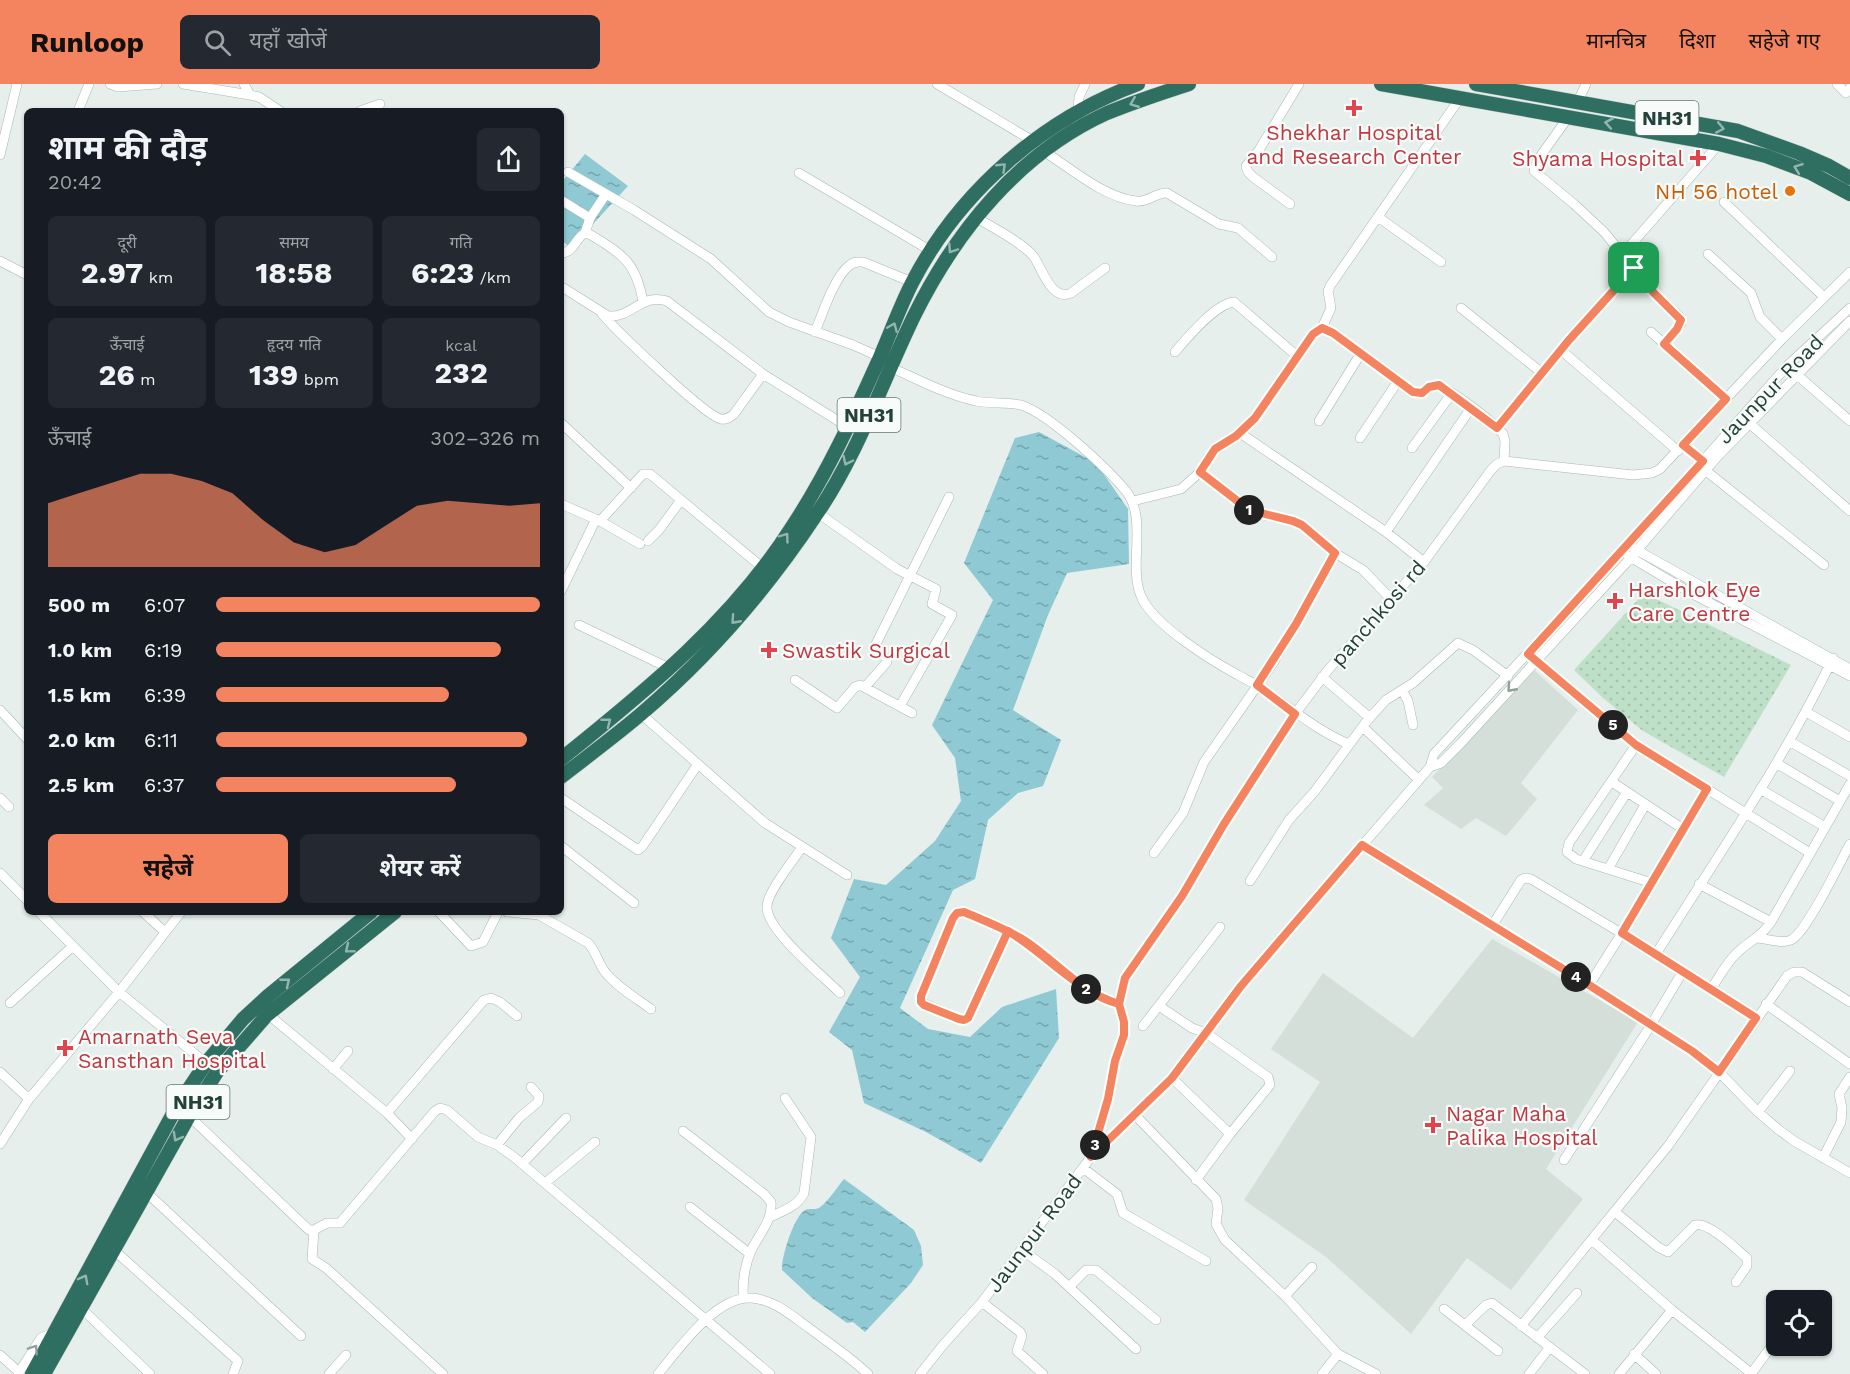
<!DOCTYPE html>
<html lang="hi">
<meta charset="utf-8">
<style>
body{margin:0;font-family:"Work Sans","Noto Sans Devanagari",sans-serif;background:#242831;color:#f1f3f6;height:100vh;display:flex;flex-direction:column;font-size:22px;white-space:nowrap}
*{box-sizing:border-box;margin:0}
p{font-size:20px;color:#9ea1a6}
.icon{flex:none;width:33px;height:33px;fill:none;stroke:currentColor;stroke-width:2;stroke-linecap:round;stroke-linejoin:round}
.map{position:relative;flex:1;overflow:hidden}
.drawer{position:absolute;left:24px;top:24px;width:540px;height:807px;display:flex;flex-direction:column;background:#171b24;border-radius:9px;box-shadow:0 2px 4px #0004}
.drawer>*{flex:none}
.controls{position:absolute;left:1766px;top:1206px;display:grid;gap:12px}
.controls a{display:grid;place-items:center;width:66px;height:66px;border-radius:9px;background:#171b24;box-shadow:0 2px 4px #0004;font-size:30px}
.pin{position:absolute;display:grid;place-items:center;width:51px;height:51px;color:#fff;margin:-26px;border-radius:12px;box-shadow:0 3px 9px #0006}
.km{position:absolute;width:30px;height:30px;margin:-15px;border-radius:50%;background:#222;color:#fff;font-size:16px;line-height:30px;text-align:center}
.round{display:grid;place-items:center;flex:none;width:63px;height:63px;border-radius:9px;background:#242831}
.overview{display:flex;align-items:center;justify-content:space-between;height:102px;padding:0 24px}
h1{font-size:33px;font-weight:700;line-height:45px}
.figures{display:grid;grid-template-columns:repeat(3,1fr);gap:9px;height:102px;padding:6px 24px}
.figures div{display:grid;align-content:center;border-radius:9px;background:#242831;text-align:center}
.figures b{font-size:30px;font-weight:700}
.figures small{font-size:16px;font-weight:400}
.figures p{font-size:16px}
.chart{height:168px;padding:12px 24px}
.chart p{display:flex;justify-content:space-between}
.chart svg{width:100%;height:108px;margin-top:6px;fill:#f4845f;opacity:.7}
.button{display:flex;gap:12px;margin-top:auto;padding:12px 24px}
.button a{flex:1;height:69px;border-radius:9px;background:#f4845f;color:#111;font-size:24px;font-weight:700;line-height:69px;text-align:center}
.button a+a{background:#242831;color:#f1f3f6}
ul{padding:0 24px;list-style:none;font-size:20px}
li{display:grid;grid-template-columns:96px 72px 1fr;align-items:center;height:45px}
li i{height:15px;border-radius:8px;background:#f4845f}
header{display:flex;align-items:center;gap:36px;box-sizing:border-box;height:84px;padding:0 30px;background:#f4845f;color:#111}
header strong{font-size:28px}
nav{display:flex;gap:33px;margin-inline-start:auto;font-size:21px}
.search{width:420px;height:54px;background:#242831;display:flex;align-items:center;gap:15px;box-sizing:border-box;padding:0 21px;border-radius:9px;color:#9ea1a6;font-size:22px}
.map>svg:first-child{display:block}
.built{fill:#d4dfda}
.park{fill:url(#park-dots)}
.water{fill:url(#water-ripples)}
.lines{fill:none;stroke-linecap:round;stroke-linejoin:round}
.minor-casing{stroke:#a8b8b2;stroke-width:10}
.highway-casing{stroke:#c2cac8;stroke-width:15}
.minor{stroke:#fff;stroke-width:9}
.highway{stroke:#2f6f62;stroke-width:14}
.oneway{stroke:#93b5ae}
.oneway2{stroke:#92a09c}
.route-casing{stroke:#fff;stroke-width:12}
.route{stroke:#f4845f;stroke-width:8}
.health-dot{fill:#e0444e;stroke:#f7fbf9;stroke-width:2}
.food-dot{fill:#e8710a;stroke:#f7fbf9;stroke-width:2}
.labels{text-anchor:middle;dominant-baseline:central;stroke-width:4.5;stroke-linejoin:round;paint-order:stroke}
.shield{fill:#f7fbf9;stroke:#637a73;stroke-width:1.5}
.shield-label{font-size:20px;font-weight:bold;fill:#24423a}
.health-label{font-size:21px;fill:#be3a42;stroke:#f7fbf9;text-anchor:start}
.food-label{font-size:21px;fill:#c56008;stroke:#f7fbf9;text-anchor:end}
.street-label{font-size:21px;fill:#24423a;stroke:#f7fbf9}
</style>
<header>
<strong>Runloop</strong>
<div class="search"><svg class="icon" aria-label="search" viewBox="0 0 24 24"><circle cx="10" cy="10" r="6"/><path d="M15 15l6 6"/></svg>यहाँ खोजें</div>
<nav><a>मानचित्र</a><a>दिशा</a><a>सहेजे गए</a></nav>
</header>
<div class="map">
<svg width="1850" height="1290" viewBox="0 0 1850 1290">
<defs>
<pattern id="park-dots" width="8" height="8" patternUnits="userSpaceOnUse" patternTransform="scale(1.5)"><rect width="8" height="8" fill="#bfe0c8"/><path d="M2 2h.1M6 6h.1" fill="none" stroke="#a4c1ad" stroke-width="1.8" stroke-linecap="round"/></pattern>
<pattern id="water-ripples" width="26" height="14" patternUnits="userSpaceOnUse" patternTransform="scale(1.5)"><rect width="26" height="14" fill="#8ec9d4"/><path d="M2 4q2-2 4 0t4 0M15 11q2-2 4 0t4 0" fill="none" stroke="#74a5ad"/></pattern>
</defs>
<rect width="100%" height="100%" fill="#e6efeb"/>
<path class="built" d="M 1534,586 L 1578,626 L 1521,699 L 1537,715 L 1506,752 L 1476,734 L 1461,745 L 1424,721 L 1443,704 L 1432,693 Z
M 1492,855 L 1638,938 L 1546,1085 L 1583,1115 L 1511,1206 L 1467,1174 L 1411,1250 L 1326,1173 L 1244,1116 L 1320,998 L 1271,965 L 1323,889 L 1413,954 Z"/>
<path class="park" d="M 1644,509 L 1791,581 L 1724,693 L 1643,647 L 1602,613 L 1574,586 Z"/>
<path class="water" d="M 585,70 L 628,102 L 571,164 L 561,156 L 561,99 Z
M 1039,348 L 1096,379 L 1128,425 L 1129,480 L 1067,489 L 1048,531 L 1013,626 L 1061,656 L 1043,702 L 1018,709 L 988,736 L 975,795 L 953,806 L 900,924 L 928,945 L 970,953 L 1002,923 L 1056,905 L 1059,954 L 981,1079 L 926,1048 L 864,1019 L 852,966 L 829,948 L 860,893 L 831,854 L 854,795 L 886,801 L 935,757 L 961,717 L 955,674 L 932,641 L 993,516 L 964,479 L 1015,354 Z
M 844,1095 L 914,1146 L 921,1162 L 923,1181 L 911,1199 L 865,1248 L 853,1238 L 847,1239 L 812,1214 L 782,1186 C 781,1174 794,1132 805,1126 C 809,1124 815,1126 819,1124 C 827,1119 838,1102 844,1095 Z"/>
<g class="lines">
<defs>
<path id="minor" d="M 110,0 L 118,3 L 157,0
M 183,0 L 250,11 L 259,13 L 280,27
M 244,0 L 250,11
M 937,0 L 1033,57
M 1837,0 L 1846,9 L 1850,4
M 1578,17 L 1586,0
M 78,27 L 89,0
M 360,27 L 380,20
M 1078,28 L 1079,13 L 1085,0
M 1569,32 L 1537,77 L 1534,87 L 1574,120 L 1604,148 L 1654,209 L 1679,232 L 1681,240 L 1664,260
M 1045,68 C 1070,84 1105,114 1136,117 C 1148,119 1156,108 1167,109 L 1219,140 L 1238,144 L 1272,173
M 0,71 L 17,0
M 568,88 L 634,126 L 711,175 L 769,228 L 789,238 L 853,261 L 880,273
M 799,89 L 931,167
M 561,116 L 590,134
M 1724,118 L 1824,213
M 1290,120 L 1253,93 L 1248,88 L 1246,82 L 1259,66 L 1299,0
M 975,133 C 990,142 1025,160 1034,173 C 1042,185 1052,218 1071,209 L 1105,184
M 1378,133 L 1441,178
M 585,149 L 590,134 L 606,110
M 561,169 C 574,169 575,154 585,149 L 591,151 C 623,171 636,178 643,218
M 1623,170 L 1719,60
M 1708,170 L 1751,209 L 1760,233 L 1782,255
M 0,177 L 27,191
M 562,203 L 608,232 C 633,234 640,209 667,217 L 763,290 L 848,343
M 1461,224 L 1542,289
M 602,230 C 617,247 705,332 721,335 C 727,336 730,333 734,330 L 763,290
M 1322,244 L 1331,224 L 1328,207 L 1330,202 L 1460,14
M 815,248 C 822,231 835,191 850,181 C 854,177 858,178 863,178 L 912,198
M 1651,248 L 1726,315
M 1561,266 L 1678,367
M 1175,268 C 1187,254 1215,220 1234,218 L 1297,272
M 892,284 C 919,296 947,311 976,317 C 989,320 1008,318 1021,321 C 1049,330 1106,383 1126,407 C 1148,435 1128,482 1141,512 C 1152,540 1212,577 1238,591 C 1245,595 1252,598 1258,602 C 1289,622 1315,646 1349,660
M 1796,290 L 1850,337
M 1319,337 L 1361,269
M 561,339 L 631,404
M 1749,339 L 1850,427
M 1497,344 L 1569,256 L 1634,184
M 1240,349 L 1386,448 L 1424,478
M 1360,354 L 1398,297
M 1683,361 L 1703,377
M 1412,364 L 1452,309
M 1705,386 L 1824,481
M 1200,388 L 1249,426 L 1259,430 L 1293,437 L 1302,441 L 1335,469 L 1363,486 L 1391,515
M 1133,417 L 1181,405 L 1190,397 L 1200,388 L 1215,365 L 1236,352 L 1255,334 L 1313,251 L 1322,244 L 1333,249 L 1413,308 L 1422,309 L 1434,301 C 1448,302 1493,338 1503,350 L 1505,357 L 1504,377
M 561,420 L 600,437 L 640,460
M 818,429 L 897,485 L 936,505 L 932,520 L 952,531 L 900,622
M 600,437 L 643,390 L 650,390 L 763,484
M 1386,448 L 1471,324
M 648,457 L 659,446 L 681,416
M 1633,464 L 1850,585
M 1625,470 L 1689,508 L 1850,592
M 561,507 L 596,435
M 579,541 L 671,585
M 1533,575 L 1636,661 L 1810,769
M 1322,593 L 1370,634
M 795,596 L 837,624 L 855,603 L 860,601 L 912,629
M 865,603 L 887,578 L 887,575 L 876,566 L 875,562 L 949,413
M 1402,606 L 1408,617 L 1413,641
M 0,626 L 27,655
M 1806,628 L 1850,653
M 641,630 L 765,739 L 847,791
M 1363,643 L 1419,696
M 1789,657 L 1850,692
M 1636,661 L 1569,759 L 1567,768 L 1576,775 L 1652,799
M 1776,679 L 1840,717
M 1430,683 L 1441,679 L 1461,659 L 1626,479 L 1717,373 L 1850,237
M 1612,698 L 1683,745
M 1760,705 L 1825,743
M 0,714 L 9,723
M 561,714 L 638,766 L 642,763 L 698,680
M 1362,761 L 1589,901 L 1692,967 L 1719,988 L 1758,1028 L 1779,1046 L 1794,1057 L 1850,1089
M 561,762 L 634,819
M 802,763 C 793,777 768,807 767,822 C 765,845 823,892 840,909
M 1154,769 L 1183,729 L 1204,678 L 1273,579 L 1335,469
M 1583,777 L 1627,708
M 1608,785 L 1645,721
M 0,789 L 27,816
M 1250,797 L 1289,736 L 1315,707 L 1366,638 L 1386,616 L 1413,599 L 1458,559 L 1473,566 L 1508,592
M 1699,800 L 1771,838
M 39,828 L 119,908 L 206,979
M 143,828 L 165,848
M 439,828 L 471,862 L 483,858 L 498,828
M 507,828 L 539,831 L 588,859 C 596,867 598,879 605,888 C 617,903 636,914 651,925
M 1492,842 L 1521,796 L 1525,794 L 1531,795 L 1656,870 L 1756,934
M 1008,847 L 968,934 L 964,936 L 959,935 L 921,918 L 921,912 L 953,834 L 957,829 L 964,828 C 985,837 1008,845 1027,858 C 1058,879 1082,910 1119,920
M 1758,854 C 1767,855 1783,860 1791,856 C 1807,848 1840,778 1850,760
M 1656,870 C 1717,773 1783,678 1833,574
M 1589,901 L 1622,849 L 1707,705
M 1711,905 C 1720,892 1727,877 1739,867 C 1752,855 1760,854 1771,838 L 1850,700
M 10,919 L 73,862
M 1766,920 L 1850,980
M 1159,922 L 1192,944 L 1206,949 L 1268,993 L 1270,1001 L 1230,1050 L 1196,1096
M 264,927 L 387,1029 L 412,1055
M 1143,942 L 1220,843
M 333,985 L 348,967
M 0,988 L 29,1015 L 119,908 L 181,828
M 1172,994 L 1230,1050
M 1758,1028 L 1790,987
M 387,1029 L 484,916 L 491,914 L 500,918 L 517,932
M 1135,1031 L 1216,1115 L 1218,1124 L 1216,1140 L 1225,1156 L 1285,1212 L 1338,1270 L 1376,1290
M 189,1032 L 309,1146 L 314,1146 L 327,1139 L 340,1139 L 435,1027 L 440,1024 L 447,1026 L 478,1053 L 497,1061 L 514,1073 L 770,1290
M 683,1047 L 764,1110 L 771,1118 C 773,1137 758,1151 751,1167 C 744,1183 743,1197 743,1214
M 0,1060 L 29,1015
M 497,1061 L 519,1034 L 538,1018 L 539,1012 L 531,1003
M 1092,1071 L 1108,1015 L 1115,977 L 1124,951 L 1124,938 L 1119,920 L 1125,894 L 1182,812 L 1224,740 L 1295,630 L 1328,586 L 1424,478 L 1491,386 L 1497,380 L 1504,377 L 1633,391 L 1652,389 L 1660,385 L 1782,255 L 1850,188
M 1823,1074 L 1841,1038 L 1842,1024 L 1839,1010 L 1850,993
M 1564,1076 L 1651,941 L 1683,887
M 522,1080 L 566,1034
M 1083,1084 L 1117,1110 L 1123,1129 L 1206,1177
M 545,1099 L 595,1058
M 146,1108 L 301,1252
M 690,1123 L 750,1170
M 1615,1128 L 1658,1163 L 1668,1168 L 1695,1141 C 1708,1137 1736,1165 1747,1174 L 1747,1182 L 1736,1198
M 770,1133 C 783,1127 798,1122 804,1109 L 811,1053 L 785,1014
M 314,1146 L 312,1175 L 326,1184 L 443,1290
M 1593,1157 L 1672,1226 L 1752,1290
M 1022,1166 L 1055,1190 L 1136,1265
M 115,1167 L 238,1277 L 233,1290
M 1069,1203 L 1086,1186 L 1096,1186 L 1156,1236
M 1285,1212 L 1312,1183
M 982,1218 L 1020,1248 L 1022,1252 L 1017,1267 L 1043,1290
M 82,1225 L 150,1290
M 1444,1225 L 1498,1267
M 1465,1241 L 1486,1221 L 1492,1219 L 1585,1290
M 1521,1242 L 1668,1062 L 1787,892 L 1794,888 L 1802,888 L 1850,918
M 1537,1254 L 1577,1209
M 1634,1270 L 1656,1290
M 0,1271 L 19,1288
M 18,1290 L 41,1254 L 55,1248
M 329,1290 L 346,1271
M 658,1290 C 679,1265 716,1211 752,1214 C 775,1216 792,1232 809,1244 C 829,1259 850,1273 868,1290
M 920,1290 L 943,1261 L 982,1218 L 1091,1073 L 1172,994 L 1241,902 L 1430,683 L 1434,670 L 1628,461 L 1788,281 L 1850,224
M 1322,1290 L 1338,1270
M 1529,1290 L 1550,1263
M 1619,1290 L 1672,1226
M 1751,1290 L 1776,1256"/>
<path id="highway" d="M 1381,0 L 1719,60 L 1766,72 L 1811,89 L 1850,110
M 1476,0 L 1738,47 L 1799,69 L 1829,82 L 1850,94
M 561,675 C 646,607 733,536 792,443 C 827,390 854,331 880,273 C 891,248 900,222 913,197 C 960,107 1043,35 1138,0
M 561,693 C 588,672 615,652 641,630 C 708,573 767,505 816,431 C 858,370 882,298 914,232 C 956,147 1019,69 1107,29 C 1134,18 1161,9 1189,0
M 32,1290 L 176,1024 L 206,979 L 243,935 L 268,912 L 371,828
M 44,1290 L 189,1032 L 217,988 L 267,931 L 395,828"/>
</defs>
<use href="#minor" class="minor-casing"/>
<use href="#highway" class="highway-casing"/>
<use href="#minor" class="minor"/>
<use href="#highway" class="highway"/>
</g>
<defs><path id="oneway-chevron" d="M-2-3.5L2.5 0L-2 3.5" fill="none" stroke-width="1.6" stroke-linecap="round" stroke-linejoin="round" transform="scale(1.5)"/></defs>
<g class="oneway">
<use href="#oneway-chevron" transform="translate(1134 19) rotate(158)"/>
<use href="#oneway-chevron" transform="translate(1609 39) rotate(-170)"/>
<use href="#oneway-chevron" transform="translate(1720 44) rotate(11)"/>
<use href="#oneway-chevron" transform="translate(1002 83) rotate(-44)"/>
<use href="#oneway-chevron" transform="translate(1798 84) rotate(-159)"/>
<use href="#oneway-chevron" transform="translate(952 165) rotate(124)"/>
<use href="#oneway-chevron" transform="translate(893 243) rotate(-67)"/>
<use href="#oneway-chevron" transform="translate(847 377) rotate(116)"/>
<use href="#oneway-chevron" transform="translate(785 453) rotate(-54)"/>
<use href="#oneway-chevron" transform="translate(735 536) rotate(132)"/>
<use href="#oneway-chevron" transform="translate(607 638) rotate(-38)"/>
<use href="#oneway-chevron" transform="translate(349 865) rotate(141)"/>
<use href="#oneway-chevron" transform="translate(286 898) rotate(-39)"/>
<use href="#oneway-chevron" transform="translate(177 1053) rotate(119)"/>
<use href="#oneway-chevron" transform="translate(84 1195) rotate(-62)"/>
</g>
<g class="oneway2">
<use href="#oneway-chevron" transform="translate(1511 604) rotate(132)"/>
<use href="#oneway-chevron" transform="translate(34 1265) rotate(-56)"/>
</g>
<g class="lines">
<defs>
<path id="route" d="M 1634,184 L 1569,256 L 1497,344 L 1439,301 L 1429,303 L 1422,309 L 1413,308 L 1333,249 L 1322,244 L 1313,250 L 1255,334 L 1236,352 L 1215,365 L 1200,388 L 1249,426 L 1293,437 L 1302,441 L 1335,469 L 1296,540 L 1257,601 L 1295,630 L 1224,740 L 1182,812 L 1125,894 L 1119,920 C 1077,908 1045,869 1008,847 L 968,934 L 964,936 L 959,935 L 924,921 L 921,918 L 921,912 L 953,834 L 957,829 L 964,828 C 985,837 1007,845 1027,858 C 1058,879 1082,910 1119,920 L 1124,938 L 1124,951 L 1115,977 L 1108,1015 L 1091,1073 L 1172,994 L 1241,902 L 1362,761 L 1589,901 L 1692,967 L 1719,988 L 1756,934 L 1622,849 L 1707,705 L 1636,661 L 1528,570 L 1703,377 L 1683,361 L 1726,315 L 1664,260 L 1677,245 L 1681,236 L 1654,209 L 1634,184"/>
</defs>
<use href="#route" class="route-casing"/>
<use href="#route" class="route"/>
</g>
<g class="health-dot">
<path d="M1351 15h6v6h6v6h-6v6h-6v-6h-6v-6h6z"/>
<path d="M1695 65h6v6h6v6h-6v6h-6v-6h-6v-6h6z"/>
<path d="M1612 508h6v6h6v6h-6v6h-6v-6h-6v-6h6z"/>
<path d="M766 557h6v6h6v6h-6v6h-6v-6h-6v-6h6z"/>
<path d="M62 955h6v6h6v6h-6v6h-6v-6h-6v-6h6z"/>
<path d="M1430 1032h6v6h6v6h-6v6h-6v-6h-6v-6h6z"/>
</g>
<circle class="food-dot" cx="1790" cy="107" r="6"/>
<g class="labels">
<g class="shield">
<rect x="1635.5" y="17" width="63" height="34" rx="4.5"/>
<rect x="837.5" y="314" width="63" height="34" rx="4.5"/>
<rect x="166.5" y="1001" width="63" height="34" rx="4.5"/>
</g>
<g class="shield-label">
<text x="1667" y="34">NH31</text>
<text x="869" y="331">NH31</text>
<text x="198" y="1018">NH31</text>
</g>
<g class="health-label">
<text x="1354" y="48" text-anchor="middle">Shekhar Hospital<tspan x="1354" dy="24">and Research Center</tspan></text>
<text x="1684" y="74" text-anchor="end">Shyama Hospital</text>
<text x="1628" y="505">Harshlok Eye<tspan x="1628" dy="24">Care Centre</tspan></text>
<text x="782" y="566">Swastik Surgical</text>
<text x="78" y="952">Amarnath Seva<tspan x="78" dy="24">Sansthan Hospital</tspan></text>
<text x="1446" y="1029">Nagar Maha<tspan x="1446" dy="24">Palika Hospital</tspan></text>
</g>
<g class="food-label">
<text x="1778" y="107">NH 56 hotel</text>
</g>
<g class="street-label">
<text transform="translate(1770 305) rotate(-46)">Jaunpur Road</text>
<text transform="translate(1378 529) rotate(-49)">panchkosi rd</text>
<text transform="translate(1034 1149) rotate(-53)">Jaunpur Road</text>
</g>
</g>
</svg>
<div class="controls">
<a><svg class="icon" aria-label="locate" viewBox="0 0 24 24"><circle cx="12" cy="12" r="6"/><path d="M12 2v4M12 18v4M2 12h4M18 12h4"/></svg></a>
</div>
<div class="pin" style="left:1634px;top:184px;background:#1e9e55"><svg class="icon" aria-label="arrive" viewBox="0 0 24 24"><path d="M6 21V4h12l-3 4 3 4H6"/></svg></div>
<b class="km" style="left:1249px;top:426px">1</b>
<b class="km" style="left:1086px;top:905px">2</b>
<b class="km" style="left:1095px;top:1061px">3</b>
<b class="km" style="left:1576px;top:893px">4</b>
<b class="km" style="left:1613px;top:641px">5</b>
<section class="drawer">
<div class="overview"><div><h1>शाम की दौड़</h1><p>20:42</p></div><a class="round"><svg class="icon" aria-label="share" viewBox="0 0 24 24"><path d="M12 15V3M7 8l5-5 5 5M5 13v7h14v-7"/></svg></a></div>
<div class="figures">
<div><p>दूरी</p><b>2.97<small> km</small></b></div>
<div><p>समय</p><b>18:58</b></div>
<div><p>गति</p><b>6:23<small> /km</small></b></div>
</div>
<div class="figures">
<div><p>ऊँचाई</p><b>26<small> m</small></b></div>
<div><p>हृदय गति</p><b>139<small> bpm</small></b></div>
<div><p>kcal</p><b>232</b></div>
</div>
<div class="chart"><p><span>ऊँचाई</span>302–326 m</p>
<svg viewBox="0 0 160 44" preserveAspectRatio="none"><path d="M0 44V18L10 14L20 10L30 6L40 6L50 9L60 14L70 25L80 34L90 38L100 35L110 27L120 19L130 17L140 18L150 19L160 18V44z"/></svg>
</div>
<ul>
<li><b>500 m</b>6:07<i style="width:100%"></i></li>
<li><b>1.0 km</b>6:19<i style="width:88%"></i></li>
<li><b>1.5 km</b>6:39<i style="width:72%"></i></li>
<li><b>2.0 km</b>6:11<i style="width:96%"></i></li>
<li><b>2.5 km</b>6:37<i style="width:74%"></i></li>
</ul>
<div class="button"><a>सहेजें</a><a>शेयर करें</a></div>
</section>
</div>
